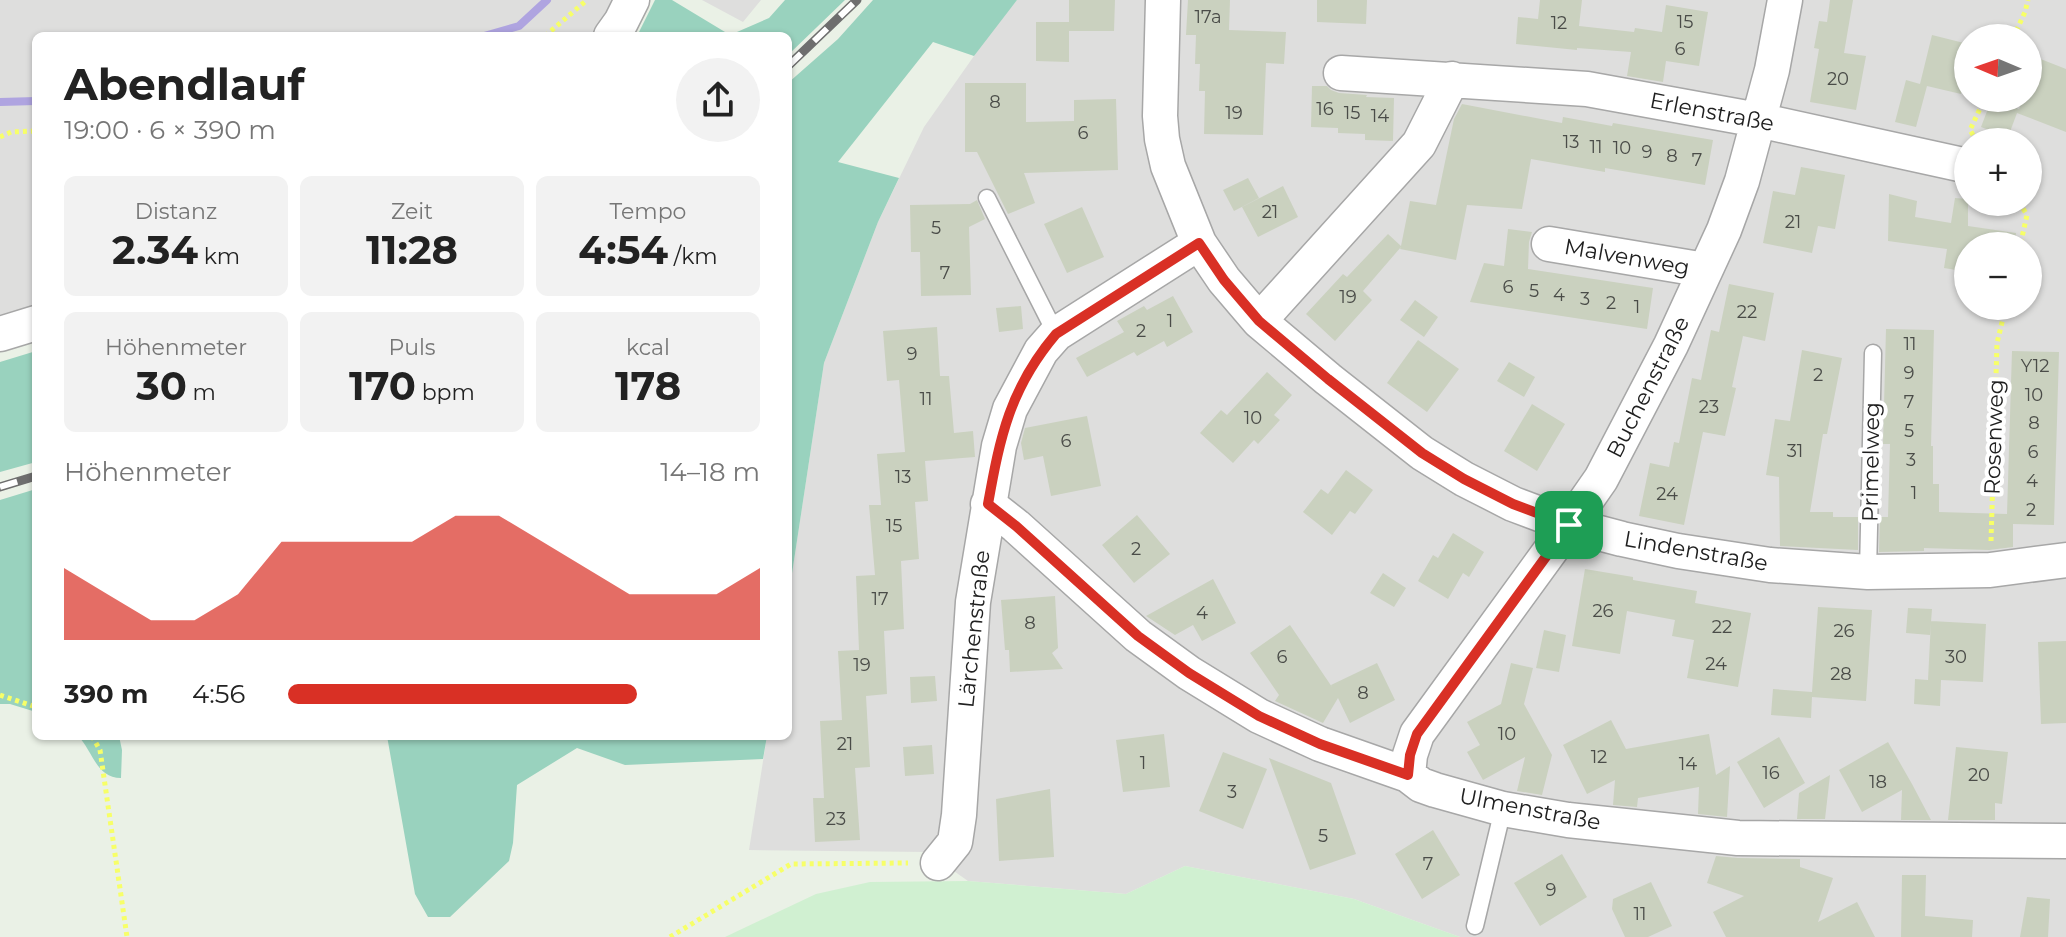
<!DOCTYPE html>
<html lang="de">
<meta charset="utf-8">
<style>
body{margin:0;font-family:Montserrat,sans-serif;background:#f2f2f2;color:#222;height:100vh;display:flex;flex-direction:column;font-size:30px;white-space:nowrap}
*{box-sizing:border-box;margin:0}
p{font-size:26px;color:#767676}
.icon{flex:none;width:44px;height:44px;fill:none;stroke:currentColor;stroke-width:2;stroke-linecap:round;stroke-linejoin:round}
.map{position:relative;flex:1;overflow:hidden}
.panel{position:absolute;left:32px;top:32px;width:760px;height:708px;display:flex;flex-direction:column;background:#fff;border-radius:12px;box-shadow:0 2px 6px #0004}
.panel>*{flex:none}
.needle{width:52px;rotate:272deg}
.tools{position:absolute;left:1954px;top:24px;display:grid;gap:16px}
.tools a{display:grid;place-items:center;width:88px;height:88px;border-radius:50%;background:#fff;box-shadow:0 2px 6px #0004;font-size:40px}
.pin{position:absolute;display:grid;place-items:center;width:68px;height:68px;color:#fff;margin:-34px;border-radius:16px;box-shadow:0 4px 12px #0006}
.round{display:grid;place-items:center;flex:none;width:84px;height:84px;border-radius:42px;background:#f2f2f2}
.head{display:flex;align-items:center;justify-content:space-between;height:136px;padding:0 32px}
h1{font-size:44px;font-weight:700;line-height:60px}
.figures{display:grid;grid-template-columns:repeat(3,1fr);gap:12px;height:136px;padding:8px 32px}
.figures div{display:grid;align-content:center;border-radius:12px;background:#f2f2f2;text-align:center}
.figures b{font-size:40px;font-weight:700}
.figures small{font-size:22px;font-weight:400}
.figures p{font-size:22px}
.chart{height:224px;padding:16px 32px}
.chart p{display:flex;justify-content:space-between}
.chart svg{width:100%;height:144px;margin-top:8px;fill:#d93025;opacity:.7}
ul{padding:0 32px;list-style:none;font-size:26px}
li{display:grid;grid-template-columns:128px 96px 1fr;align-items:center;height:60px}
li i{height:20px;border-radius:10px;background:#d93025}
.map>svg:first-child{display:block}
.residential{fill:#dededd;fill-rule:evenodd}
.farmland{fill:#d0f0d1}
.forest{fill:#99d2be}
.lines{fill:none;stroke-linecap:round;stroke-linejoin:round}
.stream{stroke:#afa4e0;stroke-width:8}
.building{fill:#cad1bf}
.service-casing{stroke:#a7a7a7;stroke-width:19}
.minor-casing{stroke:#a7a7a7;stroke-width:37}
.path{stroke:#f7ff68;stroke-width:5;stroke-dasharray:4 4;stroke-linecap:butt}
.service{stroke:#fff;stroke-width:16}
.minor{stroke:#fff;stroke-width:34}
.rail-casing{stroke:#6e6e6e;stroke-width:9}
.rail{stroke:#fff;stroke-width:6;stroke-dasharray:18;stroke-linecap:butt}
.route-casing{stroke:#fff;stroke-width:16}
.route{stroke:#d93025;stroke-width:10}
.labels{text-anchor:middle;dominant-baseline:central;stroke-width:8;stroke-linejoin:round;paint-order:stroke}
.number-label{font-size:18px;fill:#4a4c48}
.street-label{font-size:22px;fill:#202020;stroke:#fff}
</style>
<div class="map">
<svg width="2066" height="937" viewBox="0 0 2066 937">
<rect width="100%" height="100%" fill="#eaf1e6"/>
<path class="residential" d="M 0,0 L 641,0 L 618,36 L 36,36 L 36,326 L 0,338 Z
M 702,0 L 761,0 L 743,22 Z
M 1017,0 L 2066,0 L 2066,937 L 1460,937 L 1354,899 L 1185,866 L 1126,894 L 968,881 L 927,852 L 749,850 L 767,736 L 788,736 L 788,600 L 824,363 L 878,222 L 924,127 L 993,29 ZM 1968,38 L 2028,38 L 2028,98 L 1968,98 ZM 1968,142 L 2028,142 L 2028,202 L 1968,202 ZM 1968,246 L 2028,246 L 2028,306 L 1968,306 Z"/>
<path class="farmland" d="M 1185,866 L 1354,899 L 1460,937 L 725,937 L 816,894 L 870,882 L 968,881 L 1126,894 Z"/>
<path class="forest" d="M 655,0 L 672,0 L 730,35 L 769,18 L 785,0 L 845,0 L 788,55 L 788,36 L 637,36 Z
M 873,0 L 1017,0 L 974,56 L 933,42 L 838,162 L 899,178 L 878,222 L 824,363 L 788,600 L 788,83 L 838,39 Z
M 36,351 L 36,462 L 0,472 L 0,362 Z
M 36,489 L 36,712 L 10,704 L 0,704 L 0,500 Z
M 78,736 L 119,736 L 122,750 L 121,778 C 96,778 93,751 78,736 Z
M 387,736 L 767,736 L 763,759 L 625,765 L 577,748 L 517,785 L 513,843 L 509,861 L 450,917 L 428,917 L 415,894 Z"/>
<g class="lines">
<path class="stream" d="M 484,36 L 519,26 L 547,0
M 0,102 L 36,101"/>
</g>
<path class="building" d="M 1069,0 L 1115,0 L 1114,31 L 1069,31 L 1069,62 L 1036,61 L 1036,22 L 1069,22 Z
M 1188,0 L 1230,0 L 1229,30 L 1286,32 L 1284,64 L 1266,63 L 1263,135 L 1204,134 L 1205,91 L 1199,91 L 1200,64 L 1195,64 L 1196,35 L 1186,35 Z
M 1317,0 L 1367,0 L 1366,24 L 1317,22 Z
M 1540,0 L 1582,0 L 1579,26 L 1634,32 L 1635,28 L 1662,32 L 1666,5 L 1708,12 L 1699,66 L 1666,61 L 1663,82 L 1627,76 L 1631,52 L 1577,48 L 1577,50 L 1516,44 L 1518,17 L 1538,19 Z
M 1830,0 L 1853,0 L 1844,53 L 1866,56 L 1856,110 L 1810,102 L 1819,49 L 1814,48 L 1819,21 L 1827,22 Z
M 1932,35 L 1968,44 L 1968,65 L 1961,94 L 1927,86 L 1916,127 L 1895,122 L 1906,80 L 1920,84 Z
M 2038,58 L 2066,69 L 2066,132 L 2017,113 L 2008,137 L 1981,127 L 1992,98 L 2019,109 L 2023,98 L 2028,98 L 2028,85 Z
M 965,83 L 1026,83 L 1026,122 L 1074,121 L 1074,100 L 1116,99 L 1118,170 L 1024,173 L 1035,203 L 1008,214 L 977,152 L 965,152 Z
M 1312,86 L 1327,86 L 1331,90 L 1339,93 L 1367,95 L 1366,97 L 1394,98 L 1393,141 L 1365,140 L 1365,134 L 1338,133 L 1338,128 L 1311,127 Z
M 1462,104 L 1562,123 L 1563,117 L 1612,126 L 1613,123 L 1713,140 L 1705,185 L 1605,168 L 1605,172 L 1531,159 L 1522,209 L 1467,205 L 1456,260 L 1400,249 L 1401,247 L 1363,291 L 1372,300 L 1335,341 L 1306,314 L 1343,274 L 1347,277 L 1388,234 L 1401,246 L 1410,201 L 1436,205 L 1454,119 Z
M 1801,167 L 1845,175 L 1835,229 L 1818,226 L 1812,253 L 1763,243 L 1773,191 L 1795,195 Z
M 1248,178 L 1259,198 L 1234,211 L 1223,190 Z
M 1283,186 L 1298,217 L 1258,237 L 1242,207 Z
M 1889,194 L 1917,201 L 1915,217 L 1951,223 L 1955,198 L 1968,199 L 1968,226 L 2016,233 L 2015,246 L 1968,246 L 1968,272 L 1944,268 L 1947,249 L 1888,241 Z
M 977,200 L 985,219 L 969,227 L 971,295 L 921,296 L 920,252 L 911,252 L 910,205 L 970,204 Z
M 1082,207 L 1104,257 L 1067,273 L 1044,224 Z
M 1508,229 L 1532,232 L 1529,242 L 1528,269 L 1653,288 L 1647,329 L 1470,302 L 1484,263 L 1504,266 Z
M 1729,284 L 1774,293 L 1765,341 L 1743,336 L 1732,387 L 1736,388 L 1725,436 L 1703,432 L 1684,525 L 1639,516 L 1650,463 L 1669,467 L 1674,442 L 1679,443 L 1692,378 L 1701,380 L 1711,330 L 1719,332 Z
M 1173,296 L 1193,332 L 1167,347 L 1164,341 L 1137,356 L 1134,352 L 1087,377 L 1076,358 L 1124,332 L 1117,321 L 1144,306 L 1147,310 Z
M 1415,300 L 1438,317 L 1424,337 L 1400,320 Z
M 1021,306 L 1023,329 L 999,332 L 996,308 Z
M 937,327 L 940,376 L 949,376 L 954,433 L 973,431 L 975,457 L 925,461 L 928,501 L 915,502 L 919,559 L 901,561 L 904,629 L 884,631 L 887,694 L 866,696 L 870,767 L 855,768 L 860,840 L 815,842 L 813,798 L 824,798 L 820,721 L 842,720 L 838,651 L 859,650 L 856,576 L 875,575 L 869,505 L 881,505 L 877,454 L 905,452 L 899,380 L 887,381 L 883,331 Z
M 1886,329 L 1934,330 L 1931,446 L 1933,446 L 1933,484 L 1939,484 L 1939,512 L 2007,514 L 2012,351 L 2059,352 L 2054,525 L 2013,524 L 2013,547 L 1989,550 L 1924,548 L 1924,551 L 1879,552 L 1880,517 L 1888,517 L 1890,444 L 1883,444 Z
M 1418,340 L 1459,369 L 1427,412 L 1387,383 Z
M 1802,350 L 1842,358 L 1827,434 L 1823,434 L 1810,512 L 1833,512 L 1833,517 L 1858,517 L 1858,550 L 1780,546 L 1779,477 L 1766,475 L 1775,419 L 1790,421 Z
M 1509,362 L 1535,377 L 1524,397 L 1497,381 Z
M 1267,372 L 1292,395 L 1274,415 L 1280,420 L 1258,444 L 1254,440 L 1233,463 L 1200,433 L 1221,410 L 1227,415 Z
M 1532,404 L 1565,424 L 1537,471 L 1504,451 Z
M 1087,416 L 1101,486 L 1051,496 L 1043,456 L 1024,460 L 1021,443 L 1025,428 Z
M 1346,470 L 1373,490 L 1355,514 L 1350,511 L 1332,535 L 1303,512 L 1321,489 L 1328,494 Z
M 1137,515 L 1170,554 L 1134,583 L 1102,545 Z
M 1453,533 L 1484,552 L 1469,577 L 1463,573 L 1448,599 L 1418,581 L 1433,555 L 1438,558 Z
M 1585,569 L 1633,577 L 1633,580 L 1697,591 L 1695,603 L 1751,613 L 1738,687 L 1687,678 L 1694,640 L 1672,636 L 1675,620 L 1627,611 L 1620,654 L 1572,646 Z
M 1383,573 L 1406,588 L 1394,607 L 1370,593 Z
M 1213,579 L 1236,623 L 1202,641 L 1193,625 L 1175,635 L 1146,616 Z
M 1055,596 L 1058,648 L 1052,653 L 1063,669 L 1010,672 L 1009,650 L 1005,650 L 1001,600 Z
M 1818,607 L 1872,610 L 1866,701 L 1812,697 L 1811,718 L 1771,715 L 1773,689 L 1812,692 Z
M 1908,608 L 1932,609 L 1930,635 L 1906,633 Z
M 1931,621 L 1986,624 L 1983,682 L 1941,680 L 1940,706 L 1914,704 L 1915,679 L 1928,680 Z
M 1290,625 L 1332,687 L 1331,685 L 1377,663 L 1395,700 L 1350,723 L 1338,698 L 1323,723 L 1275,701 L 1279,695 L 1250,653 Z
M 1544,630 L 1566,635 L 1559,672 L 1536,668 Z
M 2066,641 L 2066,723 L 2041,724 L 2038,642 Z
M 1511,663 L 1533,668 L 1524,704 L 1552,755 L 1542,795 L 1517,791 L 1525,757 L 1483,780 L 1467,752 L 1480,745 L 1467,722 L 1501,704 Z
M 935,676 L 937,701 L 911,703 L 910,677 Z
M 1611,720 L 1626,749 L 1709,734 L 1716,775 L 1730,766 L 1727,817 L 1698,814 L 1699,787 L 1638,798 L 1637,807 L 1613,805 L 1615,780 L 1587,794 L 1563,745 Z
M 1164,734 L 1170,787 L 1123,792 L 1116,740 Z
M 1779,737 L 1805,783 L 1764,808 L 1737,762 Z
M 1888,742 L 1912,784 L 1931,820 L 1901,820 L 1902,790 L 1862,812 L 1839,770 Z
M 932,745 L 934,774 L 905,776 L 903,747 Z
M 1956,747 L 2008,752 L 2002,804 L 1995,803 L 1995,820 L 1948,820 Z
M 1223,752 L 1267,769 L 1243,829 L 1199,811 Z
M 1269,758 L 1331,783 L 1356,854 L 1310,870 Z
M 1830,775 L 1825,819 L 1797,819 L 1799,793 Z
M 1050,789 L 1054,857 L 999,861 L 996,799 Z
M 1433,830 L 1460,875 L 1422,899 L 1395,854 Z
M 1562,854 L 1587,897 L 1540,926 L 1514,883 Z
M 1716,856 L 1738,858 L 1800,859 L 1800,867 L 1833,878 L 1818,922 L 1857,902 L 1875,937 L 1726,937 L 1713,912 L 1744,896 L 1707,883 Z
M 1902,875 L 1926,875 L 1925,916 L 1973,920 L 1972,937 L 1901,937 Z
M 1651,882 L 1672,926 L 1648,937 L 1625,937 L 1612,909 L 1613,899 Z
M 2027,897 L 2050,899 L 2048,937 L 2020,937 Z"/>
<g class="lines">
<defs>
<path id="service" d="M 987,198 L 1056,334
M 1868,572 L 1873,353
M 1475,926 L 1503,809"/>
<path id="minor" d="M 1163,0 L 1160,116 L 1162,139 L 1168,166 L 1199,243 L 1224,280 L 1259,321 L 1328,379 L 1422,453 L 1464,479 L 1513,504 L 1569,525 L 1622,539 L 1678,551 L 1770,565 L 1868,572 L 1990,570 L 2066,560
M 611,36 L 621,22 L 632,0
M 1341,73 L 1587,89 L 1758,120 L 1968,166
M 1549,244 L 1705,270
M 1259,321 L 1419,144 L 1452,79
M 0,334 L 36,323
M 988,504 L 1016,526 L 1138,636 L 1189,673 L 1259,716 L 1320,744 L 1408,775 L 1421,785 L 1435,790 L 1503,809 L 1568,820 L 1738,838 L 2066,841
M 1408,775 L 1410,755 L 1417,734 L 1569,525 L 1601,479 L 1671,345 L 1724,230 L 1742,181 L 1772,70 L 1785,0
M 938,863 L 955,842 L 959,815 L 973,602 L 999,446 L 1010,409 L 1041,351 L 1056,334 L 1199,243"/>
</defs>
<use href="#service" class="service-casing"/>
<use href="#minor" class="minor-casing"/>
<path class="path" d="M 545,36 L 587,0
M 2013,38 L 2025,12 L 2028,0
M 1973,135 L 1970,130 L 1985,98
M 0,137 L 11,132 L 36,131
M 2019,202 L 2027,215 L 2020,246
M 1991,541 L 1997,343 L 2006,306
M 0,695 L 36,707
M 92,736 L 100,750 L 127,937
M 670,937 L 791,864 L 908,863"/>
<use href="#service" class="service"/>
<use href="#minor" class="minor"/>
<defs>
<path id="rail" d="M 788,66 L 857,0
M 0,487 L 36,476"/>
</defs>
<use href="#rail" class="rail-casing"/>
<use href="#rail" class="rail"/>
</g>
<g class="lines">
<defs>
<path id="route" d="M 1199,243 L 1224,280 L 1259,321 L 1328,379 L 1422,453 L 1464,479 L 1513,504 L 1569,525 L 1417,734 L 1410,755 L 1408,775 L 1320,744 L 1259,716 L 1189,673 L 1138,636 L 1016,526 L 988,504 C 1000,437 1010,388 1056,334 Z"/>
</defs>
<use href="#route" class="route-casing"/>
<use href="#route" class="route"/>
</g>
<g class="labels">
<g class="number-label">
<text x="1208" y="17">17a</text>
<text x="1685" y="22">15</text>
<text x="1559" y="23">12</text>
<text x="1680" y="49">6</text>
<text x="1838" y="79">20</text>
<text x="995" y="102">8</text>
<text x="1325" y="109">16</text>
<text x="1234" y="113">19</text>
<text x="1352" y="113">15</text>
<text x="1380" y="116">14</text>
<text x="1083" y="133">6</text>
<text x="1571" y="142">13</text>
<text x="1596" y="147">11</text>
<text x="1622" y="148">10</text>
<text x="1647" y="152">9</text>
<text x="1672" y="156">8</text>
<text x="1697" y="160">7</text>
<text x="1270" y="212">21</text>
<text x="1793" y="222">21</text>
<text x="936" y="228">5</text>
<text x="945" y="273">7</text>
<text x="1508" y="287">6</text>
<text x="1534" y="291">5</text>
<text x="1559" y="295">4</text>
<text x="1348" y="297">19</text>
<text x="1585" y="299">3</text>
<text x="1611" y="303">2</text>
<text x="1637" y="307">1</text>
<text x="1747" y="312">22</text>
<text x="1170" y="321">1</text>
<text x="1141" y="331">2</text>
<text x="1910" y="344">11</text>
<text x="912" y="354">9</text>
<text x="2035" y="366">Y12</text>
<text x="1909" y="373">9</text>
<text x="1818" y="375">2</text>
<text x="2034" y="395">10</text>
<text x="926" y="399">11</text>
<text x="1909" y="402">7</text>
<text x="1709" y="407">23</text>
<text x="1253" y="418">10</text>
<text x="2034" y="423">8</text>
<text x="1909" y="431">5</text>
<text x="1066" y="441">6</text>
<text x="1795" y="451">31</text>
<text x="2033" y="452">6</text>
<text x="1911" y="460">3</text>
<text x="903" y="477">13</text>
<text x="2032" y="481">4</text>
<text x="1914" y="493">1</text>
<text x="1667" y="494">24</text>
<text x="2031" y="510">2</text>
<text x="894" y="526">15</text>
<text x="1136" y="549">2</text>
<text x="880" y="599">17</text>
<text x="1603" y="611">26</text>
<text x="1202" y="613">4</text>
<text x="1030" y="623">8</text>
<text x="1722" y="627">22</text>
<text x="1844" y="631">26</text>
<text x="1282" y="657">6</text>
<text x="1956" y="657">30</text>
<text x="1716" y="664">24</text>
<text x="862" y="665">19</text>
<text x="1841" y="674">28</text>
<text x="1363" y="693">8</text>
<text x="1507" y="734">10</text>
<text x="845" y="744">21</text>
<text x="1599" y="757">12</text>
<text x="1143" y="763">1</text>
<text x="1688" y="764">14</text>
<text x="1771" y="773">16</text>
<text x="1979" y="775">20</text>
<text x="1878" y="782">18</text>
<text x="1232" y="792">3</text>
<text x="836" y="819">23</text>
<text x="1323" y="836">5</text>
<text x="1428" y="864">7</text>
<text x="1551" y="890">9</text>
<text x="1640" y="914">11</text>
</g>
<g class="street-label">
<text transform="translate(1712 112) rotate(11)">Erlenstraße</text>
<text transform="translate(1627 257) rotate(10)">Malvenweg</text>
<text transform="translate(1648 387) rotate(-63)">Buchenstraße</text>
<text transform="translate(1994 437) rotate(-88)">Rosenweg</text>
<text transform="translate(1871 462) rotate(-89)">Primelweg</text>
<text transform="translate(1696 551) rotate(10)">Lindenstraße</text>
<text transform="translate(974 629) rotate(-84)">Lärchenstraße</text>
<text transform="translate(1530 809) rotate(11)">Ulmenstraße</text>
</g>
</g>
</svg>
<div class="tools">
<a><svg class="needle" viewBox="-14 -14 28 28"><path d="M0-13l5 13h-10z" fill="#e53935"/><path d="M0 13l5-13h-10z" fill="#767676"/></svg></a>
<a>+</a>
<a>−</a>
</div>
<div class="pin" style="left:1569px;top:525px;background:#1e9e55"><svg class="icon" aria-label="arrive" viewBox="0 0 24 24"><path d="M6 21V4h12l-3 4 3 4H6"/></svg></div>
<section class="panel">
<div class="head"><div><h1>Abendlauf</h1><p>19:00 · 6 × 390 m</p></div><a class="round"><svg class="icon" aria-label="share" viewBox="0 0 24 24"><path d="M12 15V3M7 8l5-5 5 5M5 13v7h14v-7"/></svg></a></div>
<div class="figures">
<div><p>Distanz</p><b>2.34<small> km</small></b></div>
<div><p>Zeit</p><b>11:28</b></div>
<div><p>Tempo</p><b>4:54<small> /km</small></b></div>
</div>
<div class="figures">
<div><p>Höhenmeter</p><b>30<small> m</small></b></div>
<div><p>Puls</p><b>170<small> bpm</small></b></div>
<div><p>kcal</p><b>178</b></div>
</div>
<div class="chart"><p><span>Höhenmeter</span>14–18 m</p>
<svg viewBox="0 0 160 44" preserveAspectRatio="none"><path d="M0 44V22L10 30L20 38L30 38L40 30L50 14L60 14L70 14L80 14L90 6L100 6L110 14L120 22L130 30L140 30L150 30L160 22V44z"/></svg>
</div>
<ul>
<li><b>390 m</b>4:56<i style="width:74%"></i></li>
</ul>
</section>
</div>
